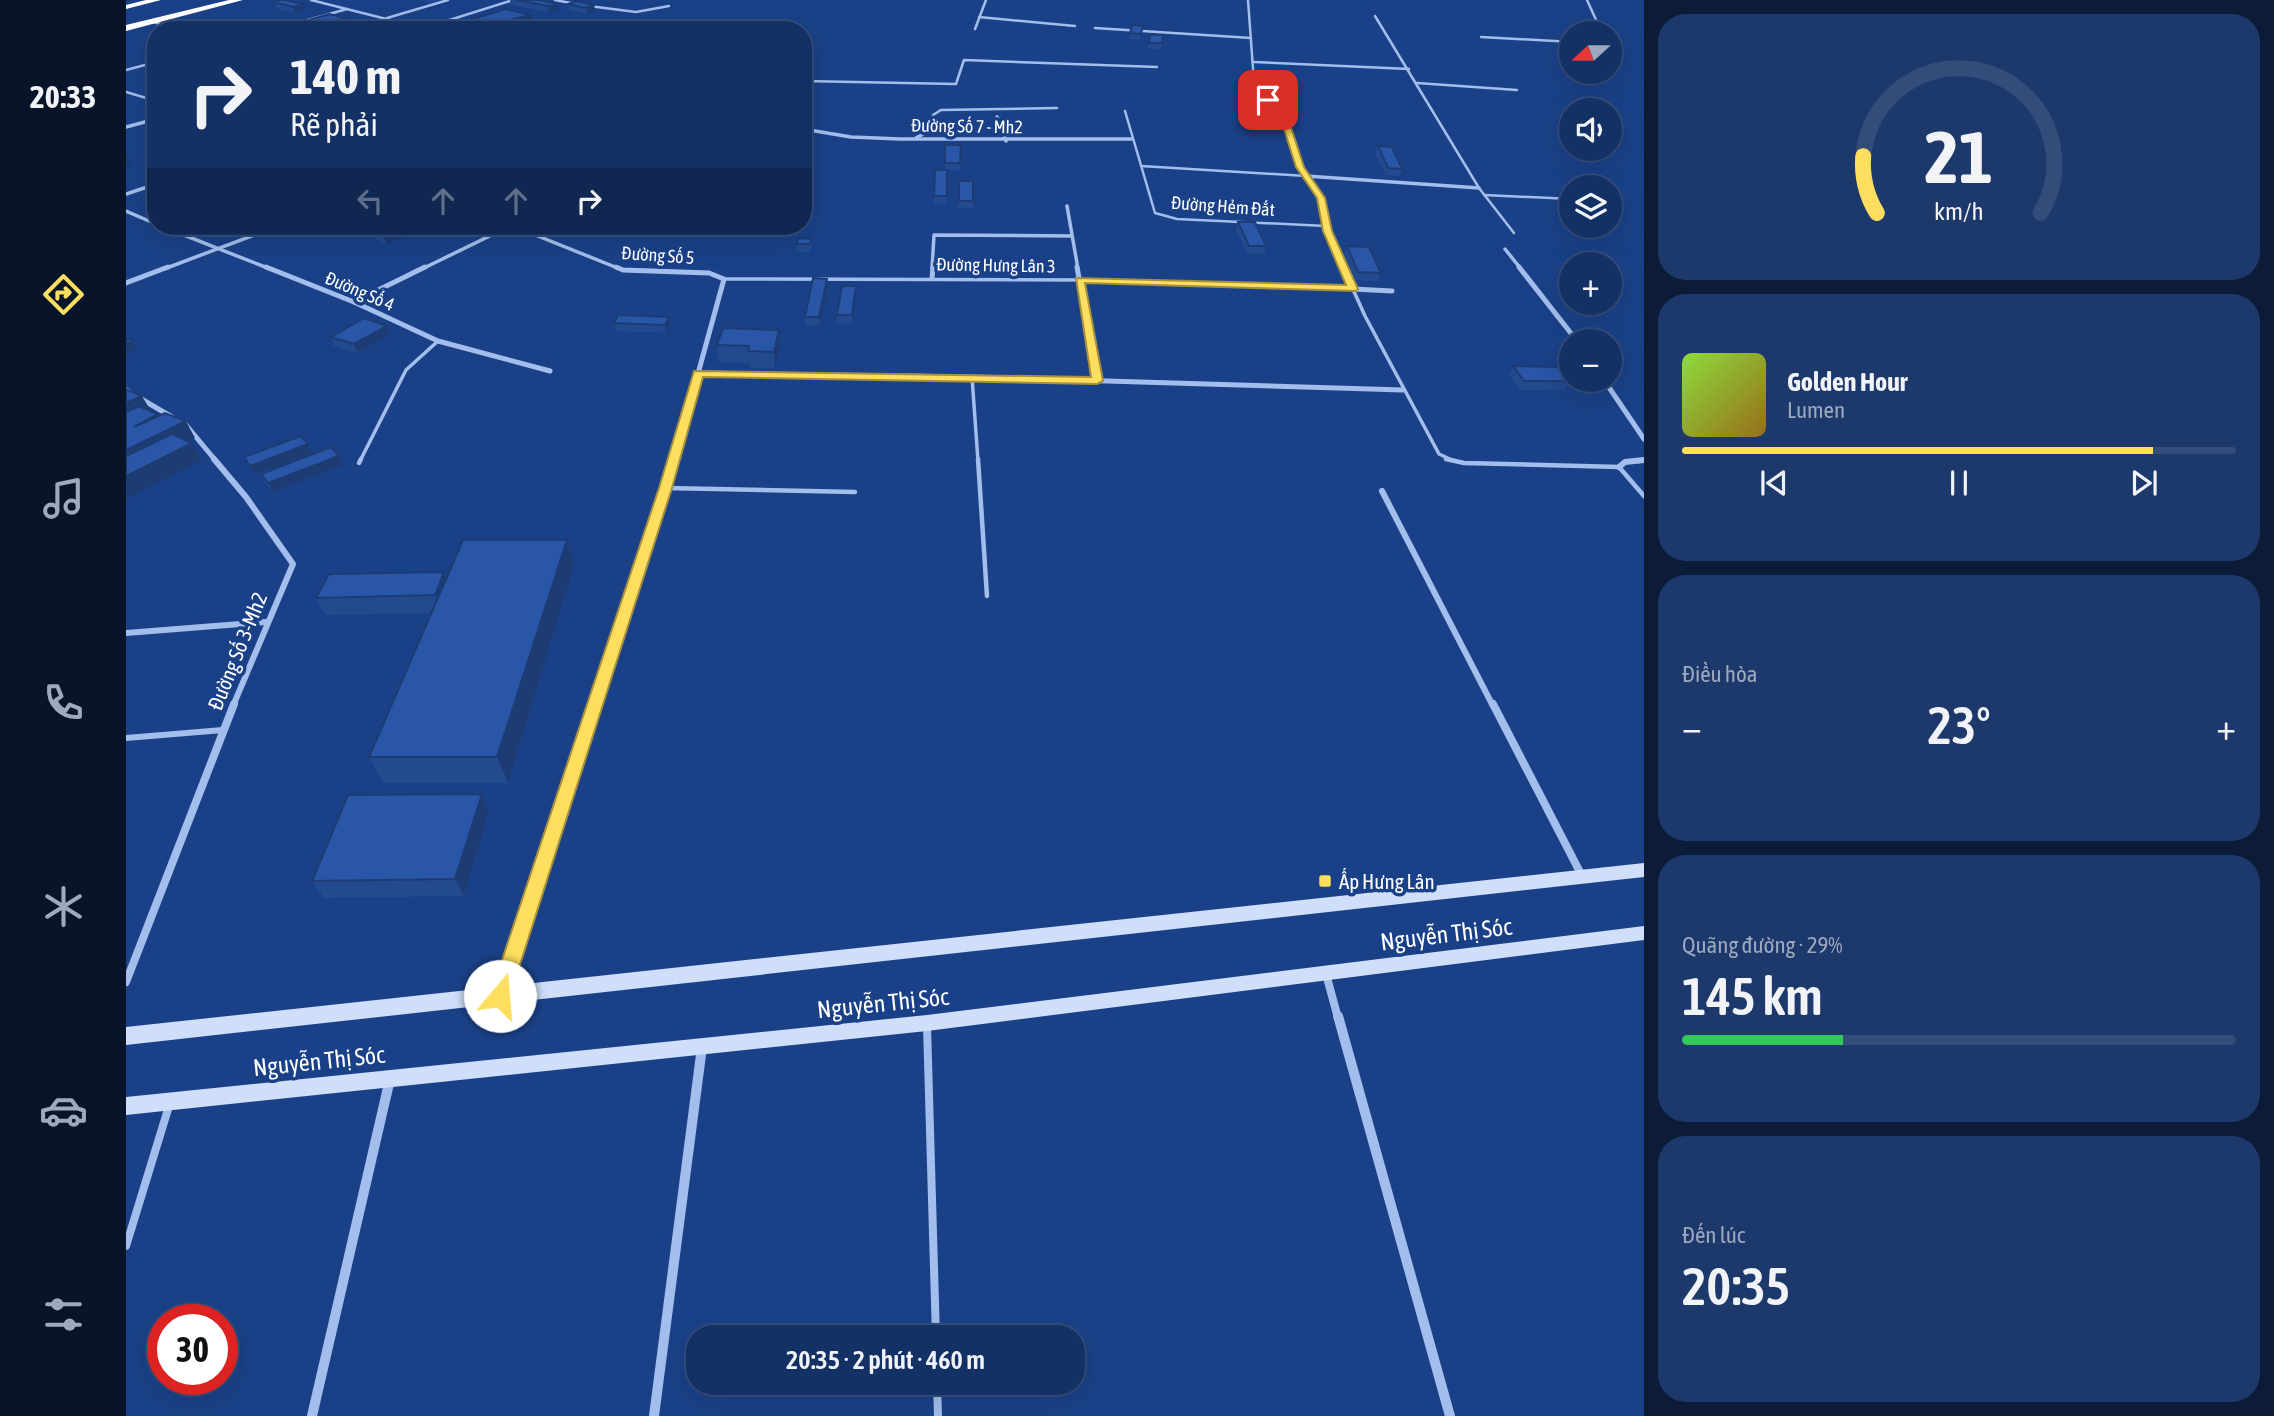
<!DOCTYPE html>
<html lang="vi">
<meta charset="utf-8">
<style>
:root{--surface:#143166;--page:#1d396c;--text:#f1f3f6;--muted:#9da9bf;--line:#334c7a;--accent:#fede5f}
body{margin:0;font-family:"Asap Condensed",sans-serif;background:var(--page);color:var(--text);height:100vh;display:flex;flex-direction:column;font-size:26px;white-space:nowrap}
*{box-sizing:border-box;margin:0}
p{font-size:23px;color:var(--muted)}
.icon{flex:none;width:38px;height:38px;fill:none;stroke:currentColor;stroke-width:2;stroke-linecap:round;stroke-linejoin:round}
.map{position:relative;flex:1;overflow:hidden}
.details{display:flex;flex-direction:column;gap:14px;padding:14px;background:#0b1b38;width:630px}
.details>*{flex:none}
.banner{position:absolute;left:21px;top:21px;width:665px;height:214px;border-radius:28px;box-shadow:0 7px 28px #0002,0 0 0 2px var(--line);background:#143166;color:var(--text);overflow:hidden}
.needle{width:46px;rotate:249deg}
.controls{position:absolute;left:1433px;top:21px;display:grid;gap:14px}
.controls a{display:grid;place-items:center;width:63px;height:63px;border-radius:50%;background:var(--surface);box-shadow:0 7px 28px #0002,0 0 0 2px var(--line);font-size:35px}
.speed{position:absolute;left:21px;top:1304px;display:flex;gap:14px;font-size:35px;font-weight:700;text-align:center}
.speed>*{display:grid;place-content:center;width:91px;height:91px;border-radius:50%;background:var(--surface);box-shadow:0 7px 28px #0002,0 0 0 2px var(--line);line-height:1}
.speed .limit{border:10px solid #d22;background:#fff;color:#111}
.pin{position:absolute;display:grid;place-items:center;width:60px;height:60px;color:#fff;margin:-30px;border-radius:14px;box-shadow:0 4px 10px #0006}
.me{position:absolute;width:77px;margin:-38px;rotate:18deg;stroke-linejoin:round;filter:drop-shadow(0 0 5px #0008)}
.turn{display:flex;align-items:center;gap:24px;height:147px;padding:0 28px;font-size:32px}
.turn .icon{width:91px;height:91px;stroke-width:2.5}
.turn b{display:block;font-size:49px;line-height:60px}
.lanes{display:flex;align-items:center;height:66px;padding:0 28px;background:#0003;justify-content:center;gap:35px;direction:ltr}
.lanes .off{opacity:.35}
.big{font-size:52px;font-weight:600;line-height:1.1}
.details .tile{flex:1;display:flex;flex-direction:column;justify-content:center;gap:10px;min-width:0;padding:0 24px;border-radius:28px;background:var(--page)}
.details .dial{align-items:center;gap:0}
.dial svg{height:182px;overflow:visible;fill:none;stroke:var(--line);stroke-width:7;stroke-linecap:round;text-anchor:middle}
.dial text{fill:var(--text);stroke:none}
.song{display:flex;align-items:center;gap:21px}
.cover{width:84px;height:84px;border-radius:10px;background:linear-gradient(135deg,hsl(90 70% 55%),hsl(40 70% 35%))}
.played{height:7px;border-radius:4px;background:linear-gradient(90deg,var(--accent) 85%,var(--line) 85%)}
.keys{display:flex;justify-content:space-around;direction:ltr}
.heat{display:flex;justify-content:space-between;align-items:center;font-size:38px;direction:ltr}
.charge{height:10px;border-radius:5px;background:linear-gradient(90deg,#34c759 29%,var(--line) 0)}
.trip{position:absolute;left:560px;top:1325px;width:399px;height:70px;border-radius:28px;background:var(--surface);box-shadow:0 7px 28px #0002,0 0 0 2px var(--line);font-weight:600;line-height:70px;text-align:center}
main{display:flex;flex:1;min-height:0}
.dock{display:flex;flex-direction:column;width:126px;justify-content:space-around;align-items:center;background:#081429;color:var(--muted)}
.dock .icon{width:49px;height:49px}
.dock .on{color:var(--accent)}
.dock b{font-size:32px;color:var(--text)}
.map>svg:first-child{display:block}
</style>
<main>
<nav class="dock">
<b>20:33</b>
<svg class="icon on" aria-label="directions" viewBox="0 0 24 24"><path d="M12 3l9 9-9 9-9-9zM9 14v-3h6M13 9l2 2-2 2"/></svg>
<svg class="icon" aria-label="music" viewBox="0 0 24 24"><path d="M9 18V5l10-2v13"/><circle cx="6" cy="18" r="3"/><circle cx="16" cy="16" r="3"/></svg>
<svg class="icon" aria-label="phone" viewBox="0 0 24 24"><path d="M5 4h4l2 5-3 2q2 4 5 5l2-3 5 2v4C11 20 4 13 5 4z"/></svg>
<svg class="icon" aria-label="climate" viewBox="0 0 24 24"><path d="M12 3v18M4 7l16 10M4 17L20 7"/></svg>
<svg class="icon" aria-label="car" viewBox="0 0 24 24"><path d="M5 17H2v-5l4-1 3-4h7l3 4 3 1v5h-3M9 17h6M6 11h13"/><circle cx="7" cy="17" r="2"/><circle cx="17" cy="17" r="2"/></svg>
<svg class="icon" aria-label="filters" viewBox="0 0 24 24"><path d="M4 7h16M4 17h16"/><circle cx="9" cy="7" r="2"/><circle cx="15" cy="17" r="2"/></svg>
</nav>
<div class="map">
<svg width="1518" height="1416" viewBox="0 0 1518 1416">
<rect width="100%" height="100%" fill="#1a4188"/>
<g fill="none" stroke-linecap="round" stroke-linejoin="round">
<g stroke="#a3beec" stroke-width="2.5">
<polyline points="429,0 450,4"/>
<polyline points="1122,0 1129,96 1154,106 1170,156 1195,198 1201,231 1218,269"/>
<polyline points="463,6 510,12 543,6"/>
<polyline points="1249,16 1353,188 1388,233"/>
<polyline points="261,18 322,0"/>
<polyline points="298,28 387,0"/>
<polyline points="969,28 1125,38"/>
<polyline points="677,81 830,84 838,60 1031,67"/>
<polyline points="999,111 1029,213 1051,219 1200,226"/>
<polyline points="1015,166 1180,176"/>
<polyline points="1358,195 1446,199"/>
</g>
<g stroke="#a3beec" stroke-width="3.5">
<polyline points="1217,267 1239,316 1313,454 1328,461"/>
<polyline points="598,279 954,280 1227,289"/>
<polyline points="846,377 852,461"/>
<polyline points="234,461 280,370 312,341"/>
</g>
<g stroke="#a3beec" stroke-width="4.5">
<polyline points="852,459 861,596"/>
<polyline points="1320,459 1338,463 1493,467 1518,496"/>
<polyline points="233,463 235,459"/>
<polyline points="540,488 729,492"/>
</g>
<polyline stroke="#a3beec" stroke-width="6" points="0,738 97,730"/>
<g stroke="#a3beec" stroke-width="8">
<polyline points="801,1026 810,1337"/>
<polyline points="0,1246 43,1106"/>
<polyline points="811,1382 812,1416"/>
</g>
<g stroke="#a3beec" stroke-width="2.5">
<polyline points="185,0 304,30"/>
<polyline points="1461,0 1476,33"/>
<polyline points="853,17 949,26"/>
<polyline points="27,22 58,30"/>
<polyline points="849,29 860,0"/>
<polyline points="146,30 221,9"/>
<polyline points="1355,37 1446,42"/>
<polyline points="1127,62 1283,69"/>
<polyline points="0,70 30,62"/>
<polyline points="1291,83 1391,90"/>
<polyline points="0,92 30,101"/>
<polyline points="807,119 807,115 815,110 931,108"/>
</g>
<g stroke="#a3beec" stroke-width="3.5">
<polyline points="871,117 880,141"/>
<polyline points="0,127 30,119"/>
<polyline points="677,129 725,137 774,139 1006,139"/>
<polyline points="790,138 806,129 807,117"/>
<polyline points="1180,176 1353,188"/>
<polyline points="0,194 30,184"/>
<polyline points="941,206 952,269"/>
<polyline points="0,211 30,224"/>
<polyline points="35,226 144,269"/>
<polyline points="387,226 494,269"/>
<polyline points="1379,249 1395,269"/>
<polyline points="38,269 152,226"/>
<polyline points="296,269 384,226"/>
<polyline points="806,269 808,235 946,236"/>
</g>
<g stroke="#a3beec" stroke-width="5">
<polyline points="140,267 228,302 312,341 424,371"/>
<polyline points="490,267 497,270 583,273 598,279 548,461"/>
<polyline points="951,267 971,381"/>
<polyline points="1393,267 1451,341"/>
<polyline points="806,278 807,267"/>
<polyline points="0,283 42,267"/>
<polyline points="1227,289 1266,291"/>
<polyline points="228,302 299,267"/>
<polyline points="572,373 846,377 1277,390"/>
<polyline points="1478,380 1518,439"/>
<polyline points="0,390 46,417"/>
<polyline points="60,425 90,461"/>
<polyline points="1511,461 1518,460"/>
</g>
<g stroke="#a3beec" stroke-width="6">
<polyline points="88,459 120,497 167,564 107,706"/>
<polyline points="1493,467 1499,462 1518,460"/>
<polyline points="1256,491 1367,706"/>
<polyline points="0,633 140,622"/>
<polyline points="469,706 548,459"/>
</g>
<g stroke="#a3beec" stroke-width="8">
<polyline points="1367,704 1456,876"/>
<polyline points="1200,974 1212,1018"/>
<polyline points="0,982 108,704"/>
<polyline points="375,992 469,704"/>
</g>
<g stroke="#a3beec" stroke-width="10">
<polyline points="1212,1016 1324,1416"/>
<polyline points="186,1416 264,1079"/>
<polyline points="528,1416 576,1047"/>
</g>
<g fill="#cfdef9" fill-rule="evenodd">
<polygon points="1518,863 1518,877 0,1045 0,1027"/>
<polygon points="1518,926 1518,940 801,1031 0,1115 0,1097 801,1015"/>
</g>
<g fill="#fff" fill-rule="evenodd">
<polygon points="20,0 35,0 0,9 0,5"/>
<polygon points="103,0 117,0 0,31 0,25"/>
</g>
</g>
<g fill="#234a8f">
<polygon points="293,0 313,0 313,1 306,3"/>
<polygon points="384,0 413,0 432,9 423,12 385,5"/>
<polygon points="148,2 178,10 169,13 150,8"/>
<polygon points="442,4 468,5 469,11 461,14 443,10"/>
<polygon points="405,15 408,26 394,30 346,30 343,20"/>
<polygon points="186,19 221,24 205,29 188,25"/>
<polygon points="1017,26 1014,40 1003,39 1004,33"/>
<polygon points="1024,35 1037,35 1035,50 1022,49"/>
<polygon points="819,145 835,145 834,171 821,170 821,204 808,203 809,170 819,170"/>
<polygon points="1252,146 1276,169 1274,176 1260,175 1249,153"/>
<polygon points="833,181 847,201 847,209 832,208"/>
<polygon points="1112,222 1140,246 1138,254 1121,253 1110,229"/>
<polygon points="249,232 282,235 260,244 251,240"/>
<polygon points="685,239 686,246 684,252 671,252 671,244"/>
<polygon points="1221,246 1255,273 1252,281 1230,280 1218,254"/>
<polygon points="701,279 702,287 694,325 679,325 679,317"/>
<polygon points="730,286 730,294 726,324 711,323 711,315"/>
<polygon points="543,317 544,325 540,333 490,331 488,323"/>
<polygon points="653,330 654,346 649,368 624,368 623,363 593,362 591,345"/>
<polygon points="264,334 231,353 208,346 205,337"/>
<polygon points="1387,366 1444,381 1439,390 1394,390 1383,375"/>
<polygon points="217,465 147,492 139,483 135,474"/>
<polygon points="441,540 448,566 382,783 257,783 243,757 305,613 199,615 190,598 318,572 321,577"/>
<polygon points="356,794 363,811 338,896 198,898 186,881"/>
</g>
<g fill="#1d3c74">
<polygon points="176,4 178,10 169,13 167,7"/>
<polygon points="431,4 432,9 423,12 422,6"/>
<polygon points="468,5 469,11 461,14 460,8"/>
<polygon points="405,15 408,26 394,30 362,30 361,25"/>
<polygon points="219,18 221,24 205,29 203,23"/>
<polygon points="259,22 261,28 255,30 235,29"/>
<polygon points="2,156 5,164 0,165 0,157"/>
<polygon points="280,227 282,235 260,244 258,236"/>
<polygon points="701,279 702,287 694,325 693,317"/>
<polygon points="730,286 730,294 726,324 726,315"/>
<polygon points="543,317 544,325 540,333 539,325"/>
<polygon points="261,326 264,334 231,353 228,344"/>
<polygon points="653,330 654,346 649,368 648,352"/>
<polygon points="7,341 11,350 0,354 0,344"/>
<polygon points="16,396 26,413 0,425 0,403"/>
<polygon points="32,414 41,430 60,421 69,438 0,472 0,450 8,427"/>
<polygon points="66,443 76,460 0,499 0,476"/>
<polygon points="182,444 186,453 129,474 124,466"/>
<polygon points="213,456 217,465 147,492 142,483"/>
<polygon points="441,540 448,566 382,783 371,757"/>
<polygon points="318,572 325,590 316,613 309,595"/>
<polygon points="356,794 363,811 338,896 329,879"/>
</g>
<g fill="#2956a6" stroke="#1d3c74" stroke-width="2">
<polygon points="156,0 159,0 176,4 167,7 148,2"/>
<polygon points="390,0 413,0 431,4 422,6"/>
<polygon points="450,1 468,5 460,8 442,4"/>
<polygon points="380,9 405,15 361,25 343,20"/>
<polygon points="203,14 219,18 203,23 186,19"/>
<polygon points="251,20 259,22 235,29 227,27"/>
<polygon points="1006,25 1017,26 1015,34 1004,33"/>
<polygon points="1024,35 1037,35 1036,43 1023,43"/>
<polygon points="819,145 835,145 834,163 819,163"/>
<polygon points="1252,146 1266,147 1276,169 1262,168"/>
<polygon points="809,170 821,170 821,196 808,196"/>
<rect x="833" y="181" width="14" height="20"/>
<polygon points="1112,222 1129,222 1140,246 1123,246"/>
<polygon points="264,226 280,227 258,236 249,232"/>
<polygon points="672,238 685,239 684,244 671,244"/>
<polygon points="1221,246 1243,247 1255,273 1232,272"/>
<polygon points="687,278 701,279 693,317 679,317"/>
<polygon points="716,286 730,286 726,315 711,315"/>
<polygon points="492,315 543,317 539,325 488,323"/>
<polygon points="238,318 261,326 228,344 205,337"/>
<polygon points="597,328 653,330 648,352 622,351 623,346 591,345"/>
<polygon points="0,338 7,341 0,344"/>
<polygon points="1387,366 1432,367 1444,381 1398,381"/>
<polygon points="0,389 16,396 0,403"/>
<polygon points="13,406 32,414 8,427 39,413 60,421 0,450 0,412"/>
<polygon points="46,434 66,443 0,476 0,456"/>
<polygon points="175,436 182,444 124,466 118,457"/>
<polygon points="205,447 213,456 142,483 135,474"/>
<polygon points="337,540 441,540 371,757 243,757"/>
<polygon points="318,572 309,595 190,598 203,574"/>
<polygon points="356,794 329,879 186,881 222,795"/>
</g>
<polygon fill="#fede5f" stroke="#a5903e" stroke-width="2" points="1142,98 1158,106 1178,167 1199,198 1206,231 1232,289 1230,291 959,283 977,381 971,384 577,377 546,488 384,996 381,1002 374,1005 367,1002 364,996 533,488 568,371 965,377 950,278 1220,285 1197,231 1191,198 1170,167 1151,107 1139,102"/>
<rect fill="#fede5f" stroke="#1a4188" stroke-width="2.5" x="1192" y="874" width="14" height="14" rx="3.5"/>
<g text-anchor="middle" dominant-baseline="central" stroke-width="7" stroke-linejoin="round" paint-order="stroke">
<g font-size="18" fill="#fff" stroke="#1a4188">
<text transform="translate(841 126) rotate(1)">Đường Số 7 - Mh2</text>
<text transform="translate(1097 206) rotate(4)">Đường Hẻm Đắt</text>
<text transform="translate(532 255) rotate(4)">Đường Số 5</text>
<text transform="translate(870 265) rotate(1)">Đường Hưng Lân 3</text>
<text transform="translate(234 291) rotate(23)">Đường Số 4</text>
</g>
<g font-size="21" fill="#fff" stroke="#1a4188">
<text transform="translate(111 651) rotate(-68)">Đường Số 3-Mh2</text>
</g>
<g font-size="21" fill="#fff" stroke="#1a4188" text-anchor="start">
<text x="1213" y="881">Ấp Hưng Lân</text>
</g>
<g font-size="24" fill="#fff" stroke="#1a4188">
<text transform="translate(1320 934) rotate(-7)">Nguyễn Thị Sóc</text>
<text transform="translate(757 1003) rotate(-6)">Nguyễn Thị Sóc</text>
<text transform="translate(193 1061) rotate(-6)">Nguyễn Thị Sóc</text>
</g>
</g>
</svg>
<div class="controls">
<a><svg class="needle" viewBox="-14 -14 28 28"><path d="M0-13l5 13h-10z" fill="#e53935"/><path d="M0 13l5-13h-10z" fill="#9da9bf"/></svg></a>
<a><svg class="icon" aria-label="sound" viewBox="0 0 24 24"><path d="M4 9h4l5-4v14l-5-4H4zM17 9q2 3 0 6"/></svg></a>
<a><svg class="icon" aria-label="layers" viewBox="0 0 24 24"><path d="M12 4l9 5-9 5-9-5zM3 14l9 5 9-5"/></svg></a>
<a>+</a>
<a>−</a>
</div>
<div class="speed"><div class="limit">30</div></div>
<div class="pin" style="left:1142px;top:100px;background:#d93025"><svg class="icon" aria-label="arrive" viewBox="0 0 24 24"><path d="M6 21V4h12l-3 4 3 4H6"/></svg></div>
<svg class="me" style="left:374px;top:996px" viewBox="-20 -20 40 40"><circle r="19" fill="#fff"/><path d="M0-13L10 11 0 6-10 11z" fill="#fede5f"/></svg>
<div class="trip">20:35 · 2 phút · 460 m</div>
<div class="banner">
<div class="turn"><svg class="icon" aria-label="right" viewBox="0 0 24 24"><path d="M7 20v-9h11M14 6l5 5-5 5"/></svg><div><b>140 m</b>Rẽ phải</div></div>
<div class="lanes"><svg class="icon off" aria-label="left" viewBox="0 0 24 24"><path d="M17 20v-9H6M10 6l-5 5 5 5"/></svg><svg class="icon off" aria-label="ahead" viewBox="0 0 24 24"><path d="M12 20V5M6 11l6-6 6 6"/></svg><svg class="icon off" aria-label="ahead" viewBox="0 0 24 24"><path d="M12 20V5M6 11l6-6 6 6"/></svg><svg class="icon" aria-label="right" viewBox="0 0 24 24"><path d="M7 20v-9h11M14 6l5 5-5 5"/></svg></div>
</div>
</div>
<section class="details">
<div class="tile dial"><svg viewBox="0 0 100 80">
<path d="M14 69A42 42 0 1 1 86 69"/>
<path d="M14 69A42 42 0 0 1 8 44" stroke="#fede5f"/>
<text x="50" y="56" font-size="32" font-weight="700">21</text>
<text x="50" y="72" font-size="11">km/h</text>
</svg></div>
<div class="tile">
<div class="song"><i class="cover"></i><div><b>Golden Hour</b><p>Lumen</p></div></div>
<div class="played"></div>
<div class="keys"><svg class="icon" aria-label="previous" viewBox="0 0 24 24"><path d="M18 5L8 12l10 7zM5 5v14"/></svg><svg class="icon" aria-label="pause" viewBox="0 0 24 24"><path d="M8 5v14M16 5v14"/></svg><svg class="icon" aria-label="next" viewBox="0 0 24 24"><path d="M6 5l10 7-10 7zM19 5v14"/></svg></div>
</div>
<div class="tile"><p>Điều hòa</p>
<div class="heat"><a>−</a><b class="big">23°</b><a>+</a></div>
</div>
<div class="tile"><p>Quãng đường · 29%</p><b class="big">145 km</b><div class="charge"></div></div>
<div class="tile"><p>Đến lúc</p><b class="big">20:35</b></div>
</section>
</main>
